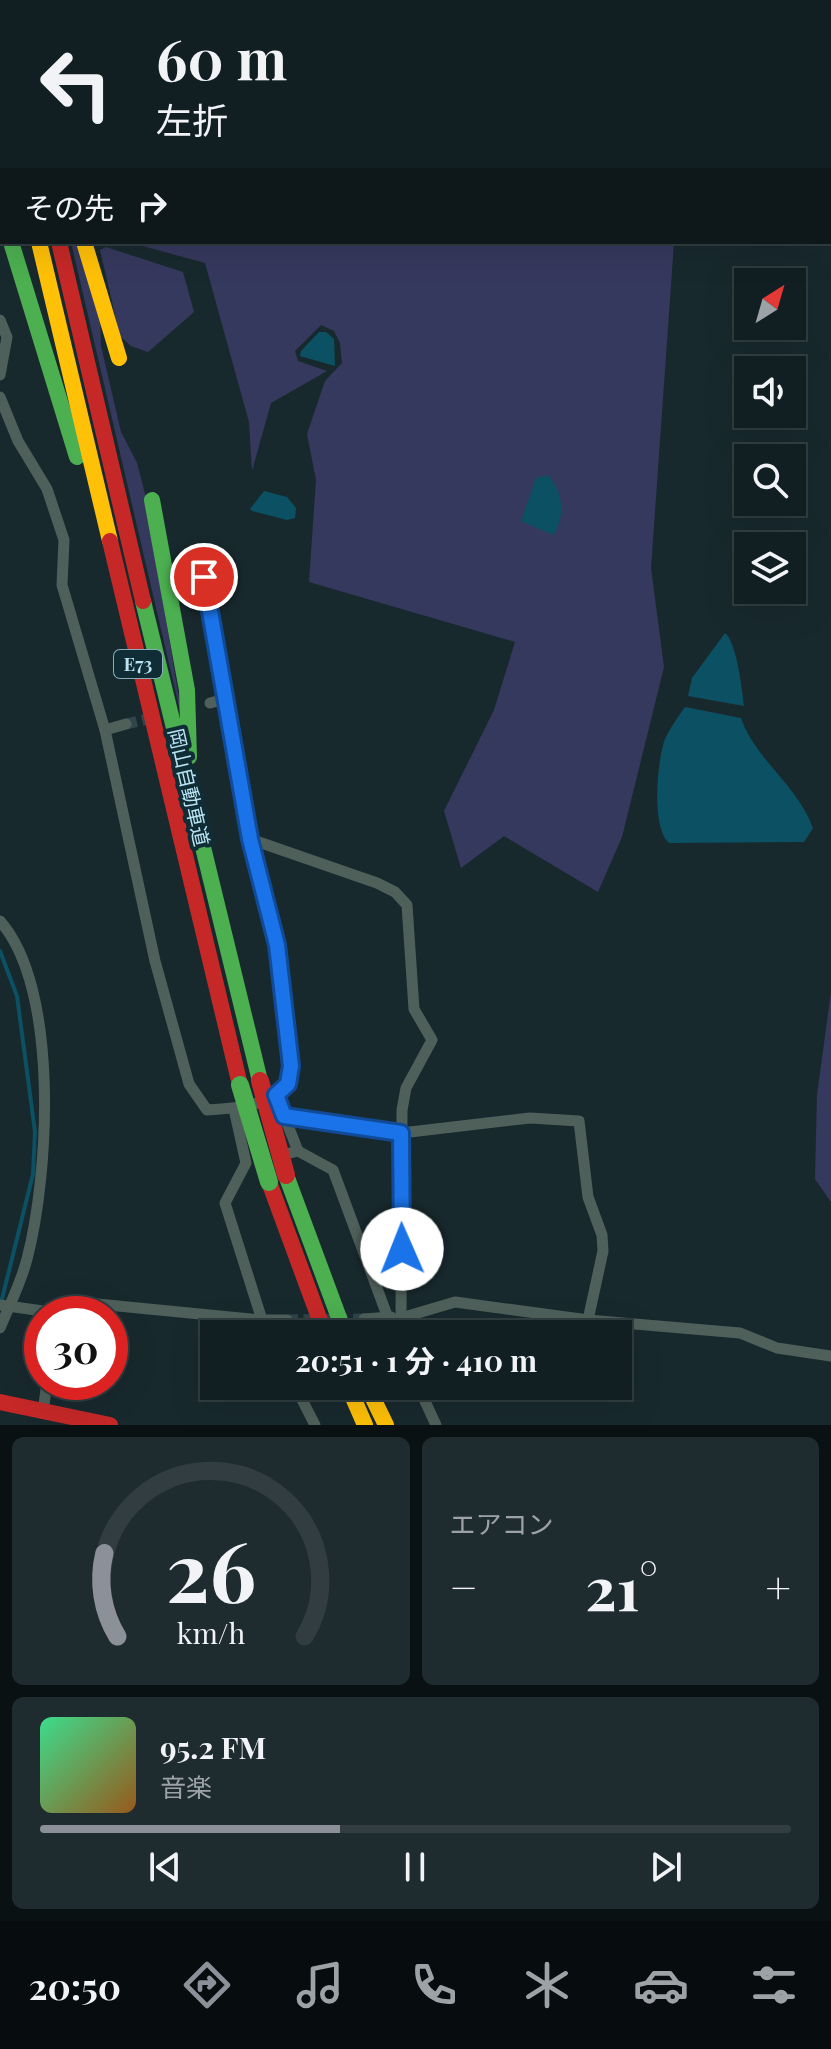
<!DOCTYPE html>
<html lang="ja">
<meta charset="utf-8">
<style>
:root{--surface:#121f22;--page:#1f2c2f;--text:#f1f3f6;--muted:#9ca2a5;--line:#313d40;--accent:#8c9099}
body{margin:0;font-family:"Playfair Display","Noto Sans JP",serif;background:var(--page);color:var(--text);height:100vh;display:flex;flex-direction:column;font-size:30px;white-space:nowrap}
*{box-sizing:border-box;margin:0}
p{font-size:26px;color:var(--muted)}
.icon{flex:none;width:44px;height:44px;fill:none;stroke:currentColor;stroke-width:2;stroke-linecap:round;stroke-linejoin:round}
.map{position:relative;height:1425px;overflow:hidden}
.panel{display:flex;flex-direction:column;gap:12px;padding:12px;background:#0a1113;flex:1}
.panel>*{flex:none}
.guide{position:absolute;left:0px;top:0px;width:832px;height:244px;box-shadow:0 8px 32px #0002,0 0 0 2px var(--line);background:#121f22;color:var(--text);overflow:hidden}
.needle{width:52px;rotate:37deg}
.tools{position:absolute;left:734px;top:268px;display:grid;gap:16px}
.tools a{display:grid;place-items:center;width:72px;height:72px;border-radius:0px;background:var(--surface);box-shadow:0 8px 32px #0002,0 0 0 2px var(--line);font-size:40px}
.speed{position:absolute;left:24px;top:1296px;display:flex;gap:16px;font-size:40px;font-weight:700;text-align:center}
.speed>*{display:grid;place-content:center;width:104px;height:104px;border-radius:50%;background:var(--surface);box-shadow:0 8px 32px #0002,0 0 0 2px var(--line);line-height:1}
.speed .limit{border:12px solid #d22;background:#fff;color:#111}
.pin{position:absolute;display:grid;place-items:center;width:68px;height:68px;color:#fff;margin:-34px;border:4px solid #fff;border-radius:50%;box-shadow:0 2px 8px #0007}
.me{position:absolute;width:88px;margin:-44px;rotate:359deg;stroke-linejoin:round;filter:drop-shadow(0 0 6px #0008)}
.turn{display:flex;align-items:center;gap:28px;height:168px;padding:0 24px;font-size:36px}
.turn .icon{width:104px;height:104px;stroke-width:2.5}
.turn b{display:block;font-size:56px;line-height:68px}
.then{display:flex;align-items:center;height:76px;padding:0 24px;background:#0003;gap:16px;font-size:30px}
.big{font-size:60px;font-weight:700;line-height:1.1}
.panel .card{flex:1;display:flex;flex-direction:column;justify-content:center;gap:12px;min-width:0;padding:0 28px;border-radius:12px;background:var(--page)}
.panel .dial{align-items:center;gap:0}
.dial svg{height:208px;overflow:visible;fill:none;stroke:var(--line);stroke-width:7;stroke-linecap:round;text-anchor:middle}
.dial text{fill:var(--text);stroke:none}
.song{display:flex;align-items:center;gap:24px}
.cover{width:96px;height:96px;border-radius:12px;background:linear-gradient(135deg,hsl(150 70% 55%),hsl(30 70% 35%))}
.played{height:8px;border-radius:4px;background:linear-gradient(90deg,var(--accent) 40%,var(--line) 40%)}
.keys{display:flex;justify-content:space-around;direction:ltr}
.heat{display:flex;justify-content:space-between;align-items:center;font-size:44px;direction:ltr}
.panel .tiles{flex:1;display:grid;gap:12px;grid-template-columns:1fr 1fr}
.card:last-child{grid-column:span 2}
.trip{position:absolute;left:200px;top:1320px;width:432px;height:80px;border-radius:0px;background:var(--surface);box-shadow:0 8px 32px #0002,0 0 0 2px var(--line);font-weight:700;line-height:80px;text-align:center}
.tabs{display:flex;height:128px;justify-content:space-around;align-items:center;background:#070c0e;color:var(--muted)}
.tabs .icon{width:56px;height:56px}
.tabs .on{color:var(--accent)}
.tabs b{font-size:36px;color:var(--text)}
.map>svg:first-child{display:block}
</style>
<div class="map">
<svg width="831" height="1425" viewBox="0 0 831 1425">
<rect width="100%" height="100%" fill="#18292e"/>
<g fill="#36395e">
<polygon points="29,0 831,0 831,219 830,2"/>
<polygon points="71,242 81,242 100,316 101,346 121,432 137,463 145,494 184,728"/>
<polygon points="128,242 674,242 651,568 664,667 622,837 598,892 504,836 461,868 444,811 494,710 515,642 309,582 316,480 307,434 325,381 342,363 340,343 334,331 321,325 295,351 298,361 327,371 271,403 252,471 249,422 205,263"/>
<polygon points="106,247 183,272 194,312 148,352 131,346 120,336 100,250"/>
<polygon points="831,992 831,1202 815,1179 817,1095"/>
</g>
<g fill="#0b5063">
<polygon points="319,332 326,332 334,339 335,366 300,356 301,351"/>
<path d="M548 475C563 491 566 517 553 535L521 521 536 478Z"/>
<polygon points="264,491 287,497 296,508 295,518 287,520 252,511 250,509"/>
<path d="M725 633C737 643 742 689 744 706L688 696 692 678Z"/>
<path d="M685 707 741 718C755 759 798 786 813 828L804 842 669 843C651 828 657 760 665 739 670 728 678 717 685 707Z"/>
</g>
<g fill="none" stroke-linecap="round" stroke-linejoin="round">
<polyline stroke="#0b5063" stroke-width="4" points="0,951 17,996 35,1132 33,1174 1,1303"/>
<g stroke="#30454c" stroke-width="11" stroke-dasharray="11 5.5" stroke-linecap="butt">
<polyline points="126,724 157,717"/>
<polyline points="287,1320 364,1319"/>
</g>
<g stroke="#4f605a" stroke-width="11">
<polyline points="0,320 7,337 0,375"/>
<path d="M0 397 18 441 47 489 64 540 62 585 105 730 155 961 189 1084 207 1110C230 1109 273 1106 287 1085 290 1080 290 1072 291 1066L277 945 250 839 204 577"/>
<polyline points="210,703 225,699"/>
<polyline points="105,730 126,724"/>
<polyline points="250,839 377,883 395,892 407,905 414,1009 432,1040 406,1088 402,1110 401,1318 455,1302 588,1320 740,1333 777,1348 831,1356"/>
<path d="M0 921C60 989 49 1175 27 1259 21 1283 9 1306 0 1328"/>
<polyline points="276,1095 298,1151"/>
<polyline points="284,1116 393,1134 530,1118 579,1121 588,1197 602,1235 603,1251 588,1320"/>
<polyline points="278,1156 298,1151 333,1170 394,1334"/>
<polyline points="0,1305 57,1313"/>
<polyline points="57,1314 66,1304 77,1302 262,1320 225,1203 246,1163 234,1109"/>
<polyline points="364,1319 391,1317"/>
<polyline points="269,1334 262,1320 287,1320"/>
<polyline points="295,1386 315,1425"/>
<polyline points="418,1386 436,1425"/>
<polyline points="43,1412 47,1382"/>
</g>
<g stroke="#4caf50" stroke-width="16">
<polyline points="0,208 2,214"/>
<polyline points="11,242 77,457"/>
<polyline points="152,500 187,690 189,757"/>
<polyline points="143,601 260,1081"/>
<polyline points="286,1175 345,1334"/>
</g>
<g stroke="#ffc107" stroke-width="16">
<polyline points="11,0 12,2"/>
<polyline points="0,75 2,83"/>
<polyline points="39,242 110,541"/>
<polyline points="84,242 119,358"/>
<polyline points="348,1386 365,1425"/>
<polyline points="367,1386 386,1425"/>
</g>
<g stroke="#c62828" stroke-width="16">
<polyline points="59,242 143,601"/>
<polyline points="110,541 240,1085"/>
<polyline points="269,1182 325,1334"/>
<polyline points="0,1402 110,1425"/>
</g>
<polyline stroke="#4caf50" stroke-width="18" points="240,1085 269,1182"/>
<polyline stroke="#c62828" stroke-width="18" points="260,1081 286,1175"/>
</g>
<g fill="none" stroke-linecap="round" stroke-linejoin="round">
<defs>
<polyline id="route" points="204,577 250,839 277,945 291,1066 288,1084 276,1095 284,1116 401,1133 402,1249"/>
</defs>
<use href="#route" stroke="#114b97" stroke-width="20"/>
<use href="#route" stroke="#1a73e8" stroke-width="14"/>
</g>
<g text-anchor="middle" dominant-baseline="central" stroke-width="8" stroke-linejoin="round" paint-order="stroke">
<rect fill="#102d36" stroke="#88adba" stroke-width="2" x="114" y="650" width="48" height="28" rx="6"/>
<g font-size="18" font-weight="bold" fill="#bbe4f3">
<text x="138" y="664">E73</text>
</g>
<g font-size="20" fill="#bbe4f3" stroke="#102d36">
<text transform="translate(190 787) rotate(77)">岡山自動車道</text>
</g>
</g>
</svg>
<div class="tools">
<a><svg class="needle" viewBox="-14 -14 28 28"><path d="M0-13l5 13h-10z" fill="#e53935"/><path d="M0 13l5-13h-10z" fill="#9ca2a5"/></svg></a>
<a><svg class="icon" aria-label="sound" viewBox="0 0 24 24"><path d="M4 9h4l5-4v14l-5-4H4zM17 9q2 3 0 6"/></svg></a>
<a><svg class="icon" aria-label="search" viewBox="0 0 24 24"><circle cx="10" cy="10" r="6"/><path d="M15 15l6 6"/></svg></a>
<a><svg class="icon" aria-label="layers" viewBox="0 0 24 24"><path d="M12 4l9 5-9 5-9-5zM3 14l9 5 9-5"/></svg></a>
</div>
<div class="speed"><div class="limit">30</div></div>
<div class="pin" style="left:204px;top:577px;background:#d93025"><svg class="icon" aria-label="arrive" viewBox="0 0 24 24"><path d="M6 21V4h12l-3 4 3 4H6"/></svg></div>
<svg class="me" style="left:402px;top:1249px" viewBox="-20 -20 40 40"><circle r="19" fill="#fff"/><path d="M0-13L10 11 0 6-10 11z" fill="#1a73e8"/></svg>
<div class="trip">20:51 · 1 分 · 410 m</div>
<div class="guide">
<div class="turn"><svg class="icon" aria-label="left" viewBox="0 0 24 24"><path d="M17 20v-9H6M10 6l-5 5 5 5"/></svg><div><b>60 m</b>左折</div></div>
<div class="then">その先<svg class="icon" aria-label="right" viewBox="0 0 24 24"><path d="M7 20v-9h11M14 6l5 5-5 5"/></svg></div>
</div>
</div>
<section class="panel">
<div class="tiles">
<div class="card dial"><svg viewBox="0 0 100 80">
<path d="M14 69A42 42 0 1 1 86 69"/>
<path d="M14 69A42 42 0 0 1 9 37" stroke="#8c9099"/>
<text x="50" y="56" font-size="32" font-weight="700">26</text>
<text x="50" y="72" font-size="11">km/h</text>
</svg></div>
<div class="card"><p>エアコン</p>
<div class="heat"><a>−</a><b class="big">21°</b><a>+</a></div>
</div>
<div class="card">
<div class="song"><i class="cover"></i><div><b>95.2 FM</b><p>音楽</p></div></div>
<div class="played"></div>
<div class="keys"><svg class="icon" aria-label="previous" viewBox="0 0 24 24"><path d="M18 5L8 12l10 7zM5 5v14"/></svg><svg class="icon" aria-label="pause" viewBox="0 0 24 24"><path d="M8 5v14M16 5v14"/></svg><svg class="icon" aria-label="next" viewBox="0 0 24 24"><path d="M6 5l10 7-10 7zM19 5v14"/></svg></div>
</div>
</div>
</section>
<nav class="tabs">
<b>20:50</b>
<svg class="icon on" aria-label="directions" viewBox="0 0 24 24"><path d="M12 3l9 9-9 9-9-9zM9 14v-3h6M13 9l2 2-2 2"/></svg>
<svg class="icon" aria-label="music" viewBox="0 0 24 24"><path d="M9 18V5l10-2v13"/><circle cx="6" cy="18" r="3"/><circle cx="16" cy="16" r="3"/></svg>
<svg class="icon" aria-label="phone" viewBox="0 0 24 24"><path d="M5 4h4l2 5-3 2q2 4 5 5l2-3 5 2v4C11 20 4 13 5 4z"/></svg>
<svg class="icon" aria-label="climate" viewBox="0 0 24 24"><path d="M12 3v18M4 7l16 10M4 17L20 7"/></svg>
<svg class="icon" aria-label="car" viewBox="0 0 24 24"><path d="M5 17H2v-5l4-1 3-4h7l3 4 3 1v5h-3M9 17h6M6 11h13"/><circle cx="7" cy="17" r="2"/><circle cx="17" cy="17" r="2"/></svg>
<svg class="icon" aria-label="filters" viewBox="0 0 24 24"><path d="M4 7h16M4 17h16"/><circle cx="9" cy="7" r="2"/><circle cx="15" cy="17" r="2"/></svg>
</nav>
